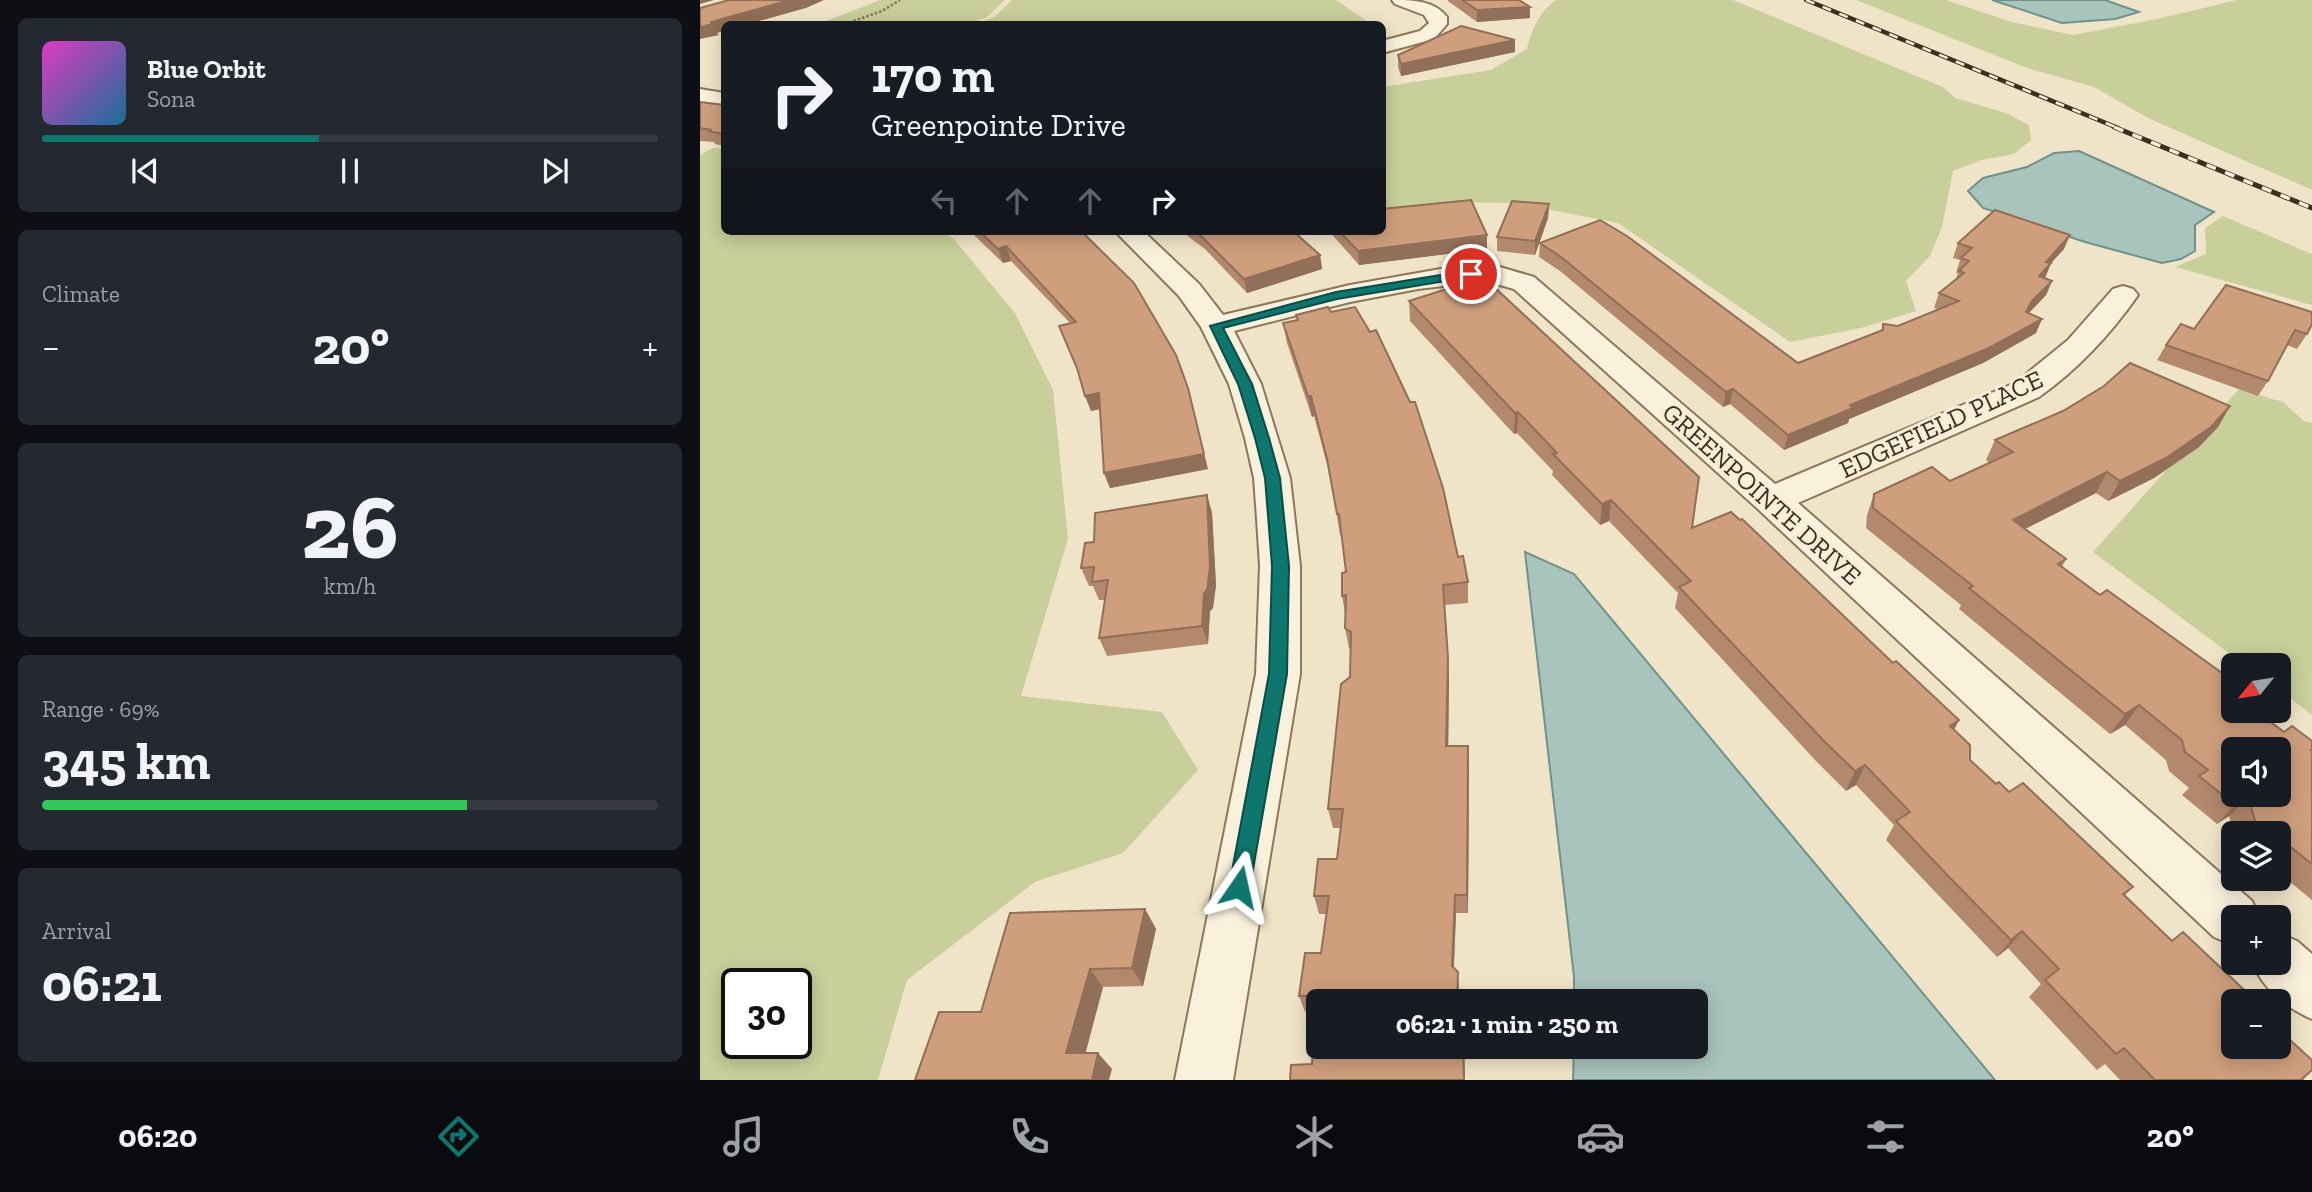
<!DOCTYPE html>
<meta charset="utf-8">
<style>
:root{--surface:#171b24;--page:#242831;--text:#f1f3f6;--muted:#9ea1a6;--line:#363941;--accent:#0f766e}
body{margin:0;font-family:"Zilla Slab",serif;background:var(--page);color:var(--text);height:100vh;display:flex;flex-direction:column;font-size:26px;white-space:nowrap}
*{box-sizing:border-box;margin:0}
p{font-size:23px;color:var(--muted)}
.icon{flex:none;width:38px;height:38px;fill:none;stroke:currentColor;stroke-width:2;stroke-linecap:round;stroke-linejoin:round}
.map{position:relative;flex:1;overflow:hidden}
.side{display:flex;flex-direction:column;gap:18px;padding:18px;background:#0d0f14;width:700px}
.side>*{flex:none}
.top-card{position:absolute;left:21px;top:21px;width:665px;height:214px;border-radius:10px;box-shadow:0 4px 18px #0003;background:#171b24;color:var(--text);overflow:hidden}
.needle{width:46px;rotate:240deg}
.tools{position:absolute;left:1521px;top:653px;display:grid;gap:14px}
.tools a{display:grid;place-items:center;width:70px;height:70px;border-radius:10px;background:var(--surface);box-shadow:0 4px 18px #0003;font-size:35px}
.speed{position:absolute;left:21px;top:968px;display:flex;gap:14px;font-size:35px;font-weight:700;text-align:center}
.speed>*{display:grid;place-content:center;width:91px;height:91px;border-radius:50%;background:var(--surface);box-shadow:0 4px 18px #0003;line-height:1}
.speed .limit{border:4px solid #111;border-radius:10px;background:#fff;color:#111}
.pin{position:absolute;display:grid;place-items:center;width:60px;height:60px;color:#fff;margin:-30px;border:4px solid #fff;border-radius:50%;box-shadow:0 2px 7px #0007}
.me{position:absolute;width:77px;margin:-38px;rotate:11deg;stroke-linejoin:round;filter:drop-shadow(0 0 5px #0008)}
.turn{display:flex;align-items:center;gap:24px;height:147px;padding:0 35px;font-size:32px}
.turn .icon{width:91px;height:91px;stroke-width:2.5}
.turn b{display:block;font-size:49px;line-height:60px}
.lanes{display:flex;align-items:center;height:66px;padding:0 35px;background:#0003;justify-content:center;gap:35px;direction:ltr}
.lanes .off{opacity:.35}
.big{font-size:52px;font-weight:800;line-height:1.1}
.side .widget{flex:1;display:flex;flex-direction:column;justify-content:center;gap:10px;min-width:0;padding:0 24px;border-radius:10px;background:var(--page)}
.side .dial{align-items:center;gap:0}
.dial b{font-size:91px;line-height:1}
.song{display:flex;align-items:center;gap:21px}
.cover{width:84px;height:84px;border-radius:10px;background:linear-gradient(135deg,hsl(310 70% 55%),hsl(200 70% 35%))}
.played{height:7px;border-radius:4px;background:linear-gradient(90deg,var(--accent) 45%,var(--line) 45%)}
.keys{display:flex;justify-content:space-around;direction:ltr}
.heat{display:flex;justify-content:space-between;align-items:center;font-size:38px;direction:ltr}
.charge{height:10px;border-radius:5px;background:linear-gradient(90deg,#34c759 69%,var(--line) 0)}
.trip{position:absolute;left:606px;top:989px;width:402px;height:70px;border-radius:10px;background:var(--surface);box-shadow:0 4px 18px #0003;font-weight:800;line-height:70px;text-align:center}
.tab-bar{display:flex;height:112px;justify-content:space-around;align-items:center;background:#090b0e;color:var(--muted)}
.tab-bar .icon{width:49px;height:49px}
.tab-bar .selected{color:var(--accent)}
.tab-bar b{font-size:32px;color:var(--text)}
main{display:flex;flex:1;min-height:0}
.map>svg:first-child{display:block}
</style>
<main>
<section class="side">
<div class="widget">
<div class="song"><i class="cover"></i><div><b>Blue Orbit</b><p>Sona</p></div></div>
<div class="played"></div>
<div class="keys"><svg class="icon" aria-label="previous" viewBox="0 0 24 24"><path d="M18 5L8 12l10 7zM5 5v14"/></svg><svg class="icon" aria-label="pause" viewBox="0 0 24 24"><path d="M8 5v14M16 5v14"/></svg><svg class="icon" aria-label="next" viewBox="0 0 24 24"><path d="M6 5l10 7-10 7zM19 5v14"/></svg></div>
</div>
<div class="widget"><p>Climate</p>
<div class="heat"><a>−</a><b class="big">20°</b><a>+</a></div>
</div>
<div class="widget dial"><b>26</b><p>km/h</p></div>
<div class="widget"><p>Range · 69%</p><b class="big">345 km</b><div class="charge"></div></div>
<div class="widget"><p>Arrival</p><b class="big">06:21</b></div>
</section>
<div class="map">
<svg width="1612" height="1080" viewBox="0 0 1612 1080">
<rect width="100%" height="100%" fill="#f0e4c8"/>
<g fill="#c9cf9b" fill-rule="evenodd">
<polygon points="180,0 305,0 287,17 268,24 119,24"/>
<polygon points="312,0 636,0 671,24 276,24 294,17"/>
<path d="M857 0H1033L1243 87 1255 98 1306 113 1329 125 1331 140 1314 154 1281 160 1253 171 1242 227 1230 256 1206 281 1216 311 1161 328 1090 342 918 223 815 203 754 202 683 212 682 87 791 70 827 49C831 31 840 9 857 0Z"/>
<polygon points="1156,0 1246,0 1312,22 1373,35 1457,19 1537,0 1612,0 1612,190 1450,119 1394,87 1327,68"/>
<path d="M13 148 24 149V231H239L253 238 315 313 353 390 368 539 321 696 462 712 498 770 423 853 335 882 207 980 178 1080H0V155ZM37 984H96V1043H37Z"/>
<polygon points="1523,216 1612,254 1612,305 1475,267 1506,254 1505,228"/>
<polygon points="1539,389 1583,402 1604,421 1612,423 1612,715 1579,690 1578,665 1545,665 1393,552"/>
</g>
<g fill="#a9c4bc" stroke="#6f938a" stroke-width="2">
<polygon points="1292,0 1405,0 1439,12 1415,19 1362,23"/>
<polygon points="1379,151 1514,212 1495,225 1495,251 1481,259 1462,263 1385,242 1283,208 1268,191 1283,178 1327,167 1354,153"/>
<polygon points="825,552 874,574 1295,1080 873,1080 874,1047 996,1046 996,1001 874,1001 874,977"/>
</g>
<g fill="none" stroke-linecap="round" stroke-linejoin="round">
<defs>
<g id="minor">
<path d="M692 0C712 0 734 0 747 17V24L734 39 682 53V41L720 31 729 23 724 15 695 4Z"/>
<polygon points="0,89 24,93 24,105 0,103"/>
<path d="M415 231H443L499 284 523 315 650 285 752 267 786 263 834 277 1075 484 1315 383 1368 340 1413 289 1423 286 1433 289 1438 295C1410 335 1378 369 1339 397L1098 503 1552 901 1559 917H1533V945L1514 937 1058 509 814 289 786 281 718 289 650 302 534 331 561 384 590 478 600 566V674L533 1080H475L556 674 560 566 557 519 554 478 545 438 529 384 501 327 479 296Z"/>
<path d="M1578 933 1597 941 1612 954V1019C1586 1008 1563 989 1552 962H1578Z"/>
</g>
</defs>
<use href="#minor" stroke="#8d765c" stroke-width="4"/>
<polyline stroke="#8d765c" stroke-width="2.5" stroke-dasharray="2.5 2" stroke-linecap="butt" points="145,24 182,11 200,0"/>
<use href="#minor" fill="#faf1dc" fill-rule="evenodd"/>
<defs>
<polyline id="rail-far1" points="1106,0 1418,128"/>
<polyline id="rail" points="1414,127 1612,208"/>
</defs>
<use href="#rail-far1" stroke="#3d2e20" stroke-width="4.5"/>
<use href="#rail" stroke="#3d2e20" stroke-width="5"/>
<use href="#rail-far1" stroke="#f7eed8" stroke-width="2.5" stroke-dasharray="9" stroke-linecap="butt"/>
<use href="#rail" stroke="#f7eed8" stroke-width="3.5" stroke-dasharray="10" stroke-linecap="butt"/>
</g>
<g fill="#b2896c">
<polygon points="748,0 819,0 830,18 777,22 748,1"/>
<polygon points="815,52 701,76 698,67 698,55"/>
<polygon points="0,102 24,105 24,146 15,144 14,142 0,141"/>
<polygon points="849,204 848,218 835,255 797,251 797,237"/>
<polygon points="273,231 381,231 508,469 410,488 404,473 400,409 391,411 380,377 359,326 370,323 311,261 303,263 274,235"/>
<polygon points="481,231 593,231 620,255 622,269 547,293 505,249"/>
<polygon points="629,231 682,231 787,235 787,249 659,265"/>
<polygon points="840,243 1098,363 1181,331 1183,324 1198,326 1238,309 1234,308 1239,293 1256,279 1258,273 1256,273 1260,260 1253,258 1258,243 1364,249 1351,263 1345,278 1352,281 1346,295 1329,313 1336,333 1283,363 1149,419 1148,423 1084,450 1030,404 1023,407 860,271 839,257"/>
<polygon points="1526,285 1607,334 1597,349 1587,345 1568,381 1558,396 1457,360 1466,345 1494,329"/>
<polygon points="709,301 992,528 1193,663 1259,720 1254,730 1270,760 1296,784 1309,792 1433,887 1424,896 1533,1001 1603,1080 1420,1080 1405,1064 1397,1070 1329,997 1341,984 1308,948 1297,957 1186,840 1194,825 1156,785 1146,791 1115,760 975,608 978,593 909,521 900,525 852,475 853,471 817,433 814,434 710,321"/>
<polygon points="596,315 758,557 768,582 768,603 744,605 749,678 748,746 768,746 769,765 768,913 756,913 754,968 759,989 759,1001 618,1001 618,1012 605,1012 599,996 621,953 626,914 619,914 614,896 637,859 641,828 633,828 628,809 650,677 651,650 649,648 645,628 645,613 642,596 646,572 642,535 640,535 631,479 614,416 612,417 587,343 583,323 597,320"/>
<polygon points="1530,406 1518,427 1499,447 1454,478 1408,501 1396,493 1325,529 1366,559 1362,567 1400,595 1533,681 1533,685 1529,690 1584,732 1612,741 1612,900 1578,872 1578,833 1534,833 1529,816 1517,824 1482,795 1489,788 1469,771 1466,760 1425,725 1410,734 1259,609 1261,605 1166,528 1167,515 1174,494 1250,481 1290,463 1286,460 1295,440"/>
<polygon points="507,495 512,513 516,585 513,608 510,611 508,644 407,656 399,638 405,600 399,600 393,586 389,586 381,568 394,542"/>
<polygon points="445,909 456,929 443,986 403,987 385,1053 412,1069 281,1012"/>
</g>
<g fill="#916f58">
<polygon points="0,0 14,0 0,4"/>
<polygon points="90,0 124,0 106,8 48,24 24,24 24,31 17,33 19,35 0,39 0,27 11,22"/>
<polygon points="830,7 830,18 777,22 777,10"/>
<polygon points="815,40 815,52 701,76 701,64"/>
<polygon points="849,204 848,218 835,255 835,241"/>
<polygon points="787,235 787,249 659,265 658,251"/>
<polygon points="1370,235 1364,249 1350,264 1351,263 1345,278 1333,290 1346,262"/>
<polygon points="306,246 311,261 303,263 298,249"/>
<polygon points="620,255 622,269 547,293 544,279"/>
<polygon points="1352,281 1346,295 1325,317 1320,327 1331,302"/>
<polygon points="1342,319 1336,333 1283,363 1149,419 1148,423 1084,450 1088,435 1150,405"/>
<polygon points="488,388 508,469 410,488 404,473"/>
<polygon points="1033,389 1030,404 1023,407 1026,392"/>
<polygon points="399,393 404,408 391,411 385,396"/>
<polygon points="608,396 611,396 614,416 612,417"/>
<polygon points="1530,406 1518,427 1499,447 1454,478 1408,501 1420,481"/>
<polygon points="818,412 817,433 814,434 815,413"/>
<polygon points="1407,472 1396,493 1303,540 1313,520"/>
<polygon points="507,495 512,513 516,585 513,608 510,611 508,644 502,626"/>
<polygon points="911,500 909,521 900,525 902,504"/>
<polygon points="748,658 749,678 748,766 746,746"/>
<polygon points="1439,705 1425,725 1410,734 1425,714"/>
<polygon points="1259,720 1248,741 1250,726"/>
<polygon points="768,746 769,765 768,913 767,895"/>
<polygon points="1165,765 1156,785 1146,791 1155,771"/>
<polygon points="1548,797 1529,816 1517,824 1535,805"/>
<polygon points="755,895 756,913 753,982 752,966"/>
<polygon points="445,909 456,929 443,986 432,968"/>
<polygon points="1322,931 1308,948 1297,957 1311,940"/>
<polygon points="390,969 403,987 381,1070 366,1053"/>
<polygon points="758,972 759,989 759,1001 757,1001"/>
<polygon points="763,1046 764,1046 765,1080 764,1080"/>
<polygon points="398,1053 412,1069 409,1080 392,1080"/>
</g>
<g fill="#cf9f7d" stroke="#916f58" stroke-width="2" fill-rule="evenodd">
<polygon points="29,0 90,0 11,22 13,24 0,27 0,8"/>
<polygon points="762,0 819,0 830,7 777,10"/>
<polygon points="761,26 815,40 701,64 698,55"/>
<polygon points="0,102 24,105 24,134 8,131 12,130 0,128"/>
<polygon points="771,200 787,235 658,251 639,231 682,231 682,209"/>
<polygon points="812,201 849,204 835,241 797,237"/>
<polygon points="1295,210 1370,235 1346,262 1351,263 1339,276 1352,281 1331,302 1326,312 1342,319 1289,348 1150,405 1153,408 1088,435 1033,389 1026,392 861,257 840,243 900,220 927,236 1098,363 1183,330 1183,324 1198,326 1259,301 1239,293 1264,273 1259,271 1269,261 1261,258 1272,248 1258,243"/>
<polygon points="279,231 381,231 434,283 476,355 488,388 504,454 404,473 399,393 385,396 377,368 359,326 376,322 306,246 298,249"/>
<polygon points="496,231 593,231 620,255 544,279"/>
<polygon points="775,280 785,290 794,287 999,477 992,528 1031,512 1040,520 1042,519 1193,663 1196,661 1259,720 1250,726 1270,745 1270,760 1296,784 1299,782 1309,792 1323,783 1433,887 1423,894 1472,941 1483,932 1556,1001 1533,1001 1533,1046 1578,1046 1578,1029 1612,1060 1612,1070 1602,1079 1603,1080 1455,1080 1424,1048 1416,1054 1345,980 1359,969 1322,931 1311,940 1252,880 1196,821 1210,812 1165,765 1155,771 1123,740 979,587 991,581 911,500 902,504 853,454 857,453 818,412 815,413 709,301"/>
<polygon points="1526,285 1612,312 1612,324 1607,334 1595,330 1568,381 1466,345 1481,324 1494,329"/>
<polygon points="628,307 631,312 655,307 670,332 676,330 710,402 715,402 743,488 758,557 763,556 768,582 743,585 748,658 746,746 768,746 767,895 755,895 752,966 758,972 757,1001 644,1001 649,996 599,996 605,953 621,953 629,896 614,896 618,859 637,859 643,809 628,809 641,684 650,677 651,632 645,628 646,595 642,596 642,573 646,572 639,514 637,514 627,459 611,396 608,396 583,323 598,320 596,315"/>
<path d="M1430 363 1530 406 1511 427 1466 458 1420 481 1407 472 1313 520 1366 559 1358 564 1400 595 1407 590 1533 681V684L1526 689 1533 694V710H1555L1584 732 1592 726 1612 741V749L1611 750H1612V864L1578 837V833H1564L1557 827 1548 797 1535 805 1499 776 1508 770 1485 752 1482 740 1439 705 1425 714 1269 588 1273 586 1173 508 1174 494 1232 467 1250 481 1313 452 1295 440 1363 411 1404 386ZM1533 749H1578V794H1533Z"/>
<polygon points="507,495 510,567 507,590 504,593 502,626 399,638 408,580 392,582 394,567 381,568 385,543 394,542 395,513"/>
<polygon points="445,909 432,968 390,969 366,1053 398,1053 392,1080 215,1080 239,1012 281,1012 310,913"/>
<polygon points="618,1026 618,1046 763,1046 764,1080 590,1080 591,1065 612,1064 614,1030"/>
</g>
<polygon fill="#0f766e" stroke="#0a4d48" stroke-width="2" points="771,270 776,271 776,276 637,299 523,328 552,384 569,438 580,478 589,566 587,674 550,887 547,894 539,897 532,894 529,887 569,674 572,566 565,478 555,438 538,384 510,326 636,292"/>
<g text-anchor="middle" dominant-baseline="central" stroke-width="6" stroke-linejoin="round" paint-order="stroke">
<g font-size="26" fill="#3d2e20" stroke="#f7eed8">
<text transform="translate(1241 424) rotate(-25)">EDGEFIELD PLACE</text>
<text transform="translate(1062 494) rotate(42)">GREENPOINTE DRIVE</text>
</g>
</g>
</svg>
<div class="tools">
<a><svg class="needle" viewBox="-14 -14 28 28"><path d="M0-13l5 13h-10z" fill="#e53935"/><path d="M0 13l5-13h-10z" fill="#9ea1a6"/></svg></a>
<a><svg class="icon" aria-label="sound" viewBox="0 0 24 24"><path d="M4 9h4l5-4v14l-5-4H4zM17 9q2 3 0 6"/></svg></a>
<a><svg class="icon" aria-label="layers" viewBox="0 0 24 24"><path d="M12 4l9 5-9 5-9-5zM3 14l9 5 9-5"/></svg></a>
<a>+</a>
<a>−</a>
</div>
<div class="speed"><div class="limit">30</div></div>
<div class="pin" style="left:771px;top:274px;background:#d93025"><svg class="icon" aria-label="arrive" viewBox="0 0 24 24"><path d="M6 21V4h12l-3 4 3 4H6"/></svg></div>
<svg class="me" style="left:539px;top:887px" viewBox="-20 -20 40 40"><path d="M0-17L14 15 0 8-14 15z" fill="#0f766e" stroke="#fff" stroke-width="4"/></svg>
<div class="trip">06:21 · 1 min · 250 m</div>
<div class="top-card">
<div class="turn"><svg class="icon" aria-label="right" viewBox="0 0 24 24"><path d="M7 20v-9h11M14 6l5 5-5 5"/></svg><div><b>170 m</b>Greenpointe Drive</div></div>
<div class="lanes"><svg class="icon off" aria-label="left" viewBox="0 0 24 24"><path d="M17 20v-9H6M10 6l-5 5 5 5"/></svg><svg class="icon off" aria-label="ahead" viewBox="0 0 24 24"><path d="M12 20V5M6 11l6-6 6 6"/></svg><svg class="icon off" aria-label="ahead" viewBox="0 0 24 24"><path d="M12 20V5M6 11l6-6 6 6"/></svg><svg class="icon" aria-label="right" viewBox="0 0 24 24"><path d="M7 20v-9h11M14 6l5 5-5 5"/></svg></div>
</div>
</div>
</main>
<nav class="tab-bar">
<b>06:20</b>
<svg class="icon selected" aria-label="directions" viewBox="0 0 24 24"><path d="M12 3l9 9-9 9-9-9zM9 14v-3h6M13 9l2 2-2 2"/></svg>
<svg class="icon" aria-label="music" viewBox="0 0 24 24"><path d="M9 18V5l10-2v13"/><circle cx="6" cy="18" r="3"/><circle cx="16" cy="16" r="3"/></svg>
<svg class="icon" aria-label="phone" viewBox="0 0 24 24"><path d="M5 4h4l2 5-3 2q2 4 5 5l2-3 5 2v4C11 20 4 13 5 4z"/></svg>
<svg class="icon" aria-label="climate" viewBox="0 0 24 24"><path d="M12 3v18M4 7l16 10M4 17L20 7"/></svg>
<svg class="icon" aria-label="car" viewBox="0 0 24 24"><path d="M5 17H2v-5l4-1 3-4h7l3 4 3 1v5h-3M9 17h6M6 11h13"/><circle cx="7" cy="17" r="2"/><circle cx="17" cy="17" r="2"/></svg>
<svg class="icon" aria-label="filters" viewBox="0 0 24 24"><path d="M4 7h16M4 17h16"/><circle cx="9" cy="7" r="2"/><circle cx="15" cy="17" r="2"/></svg>
<b>20°</b>
</nav>
